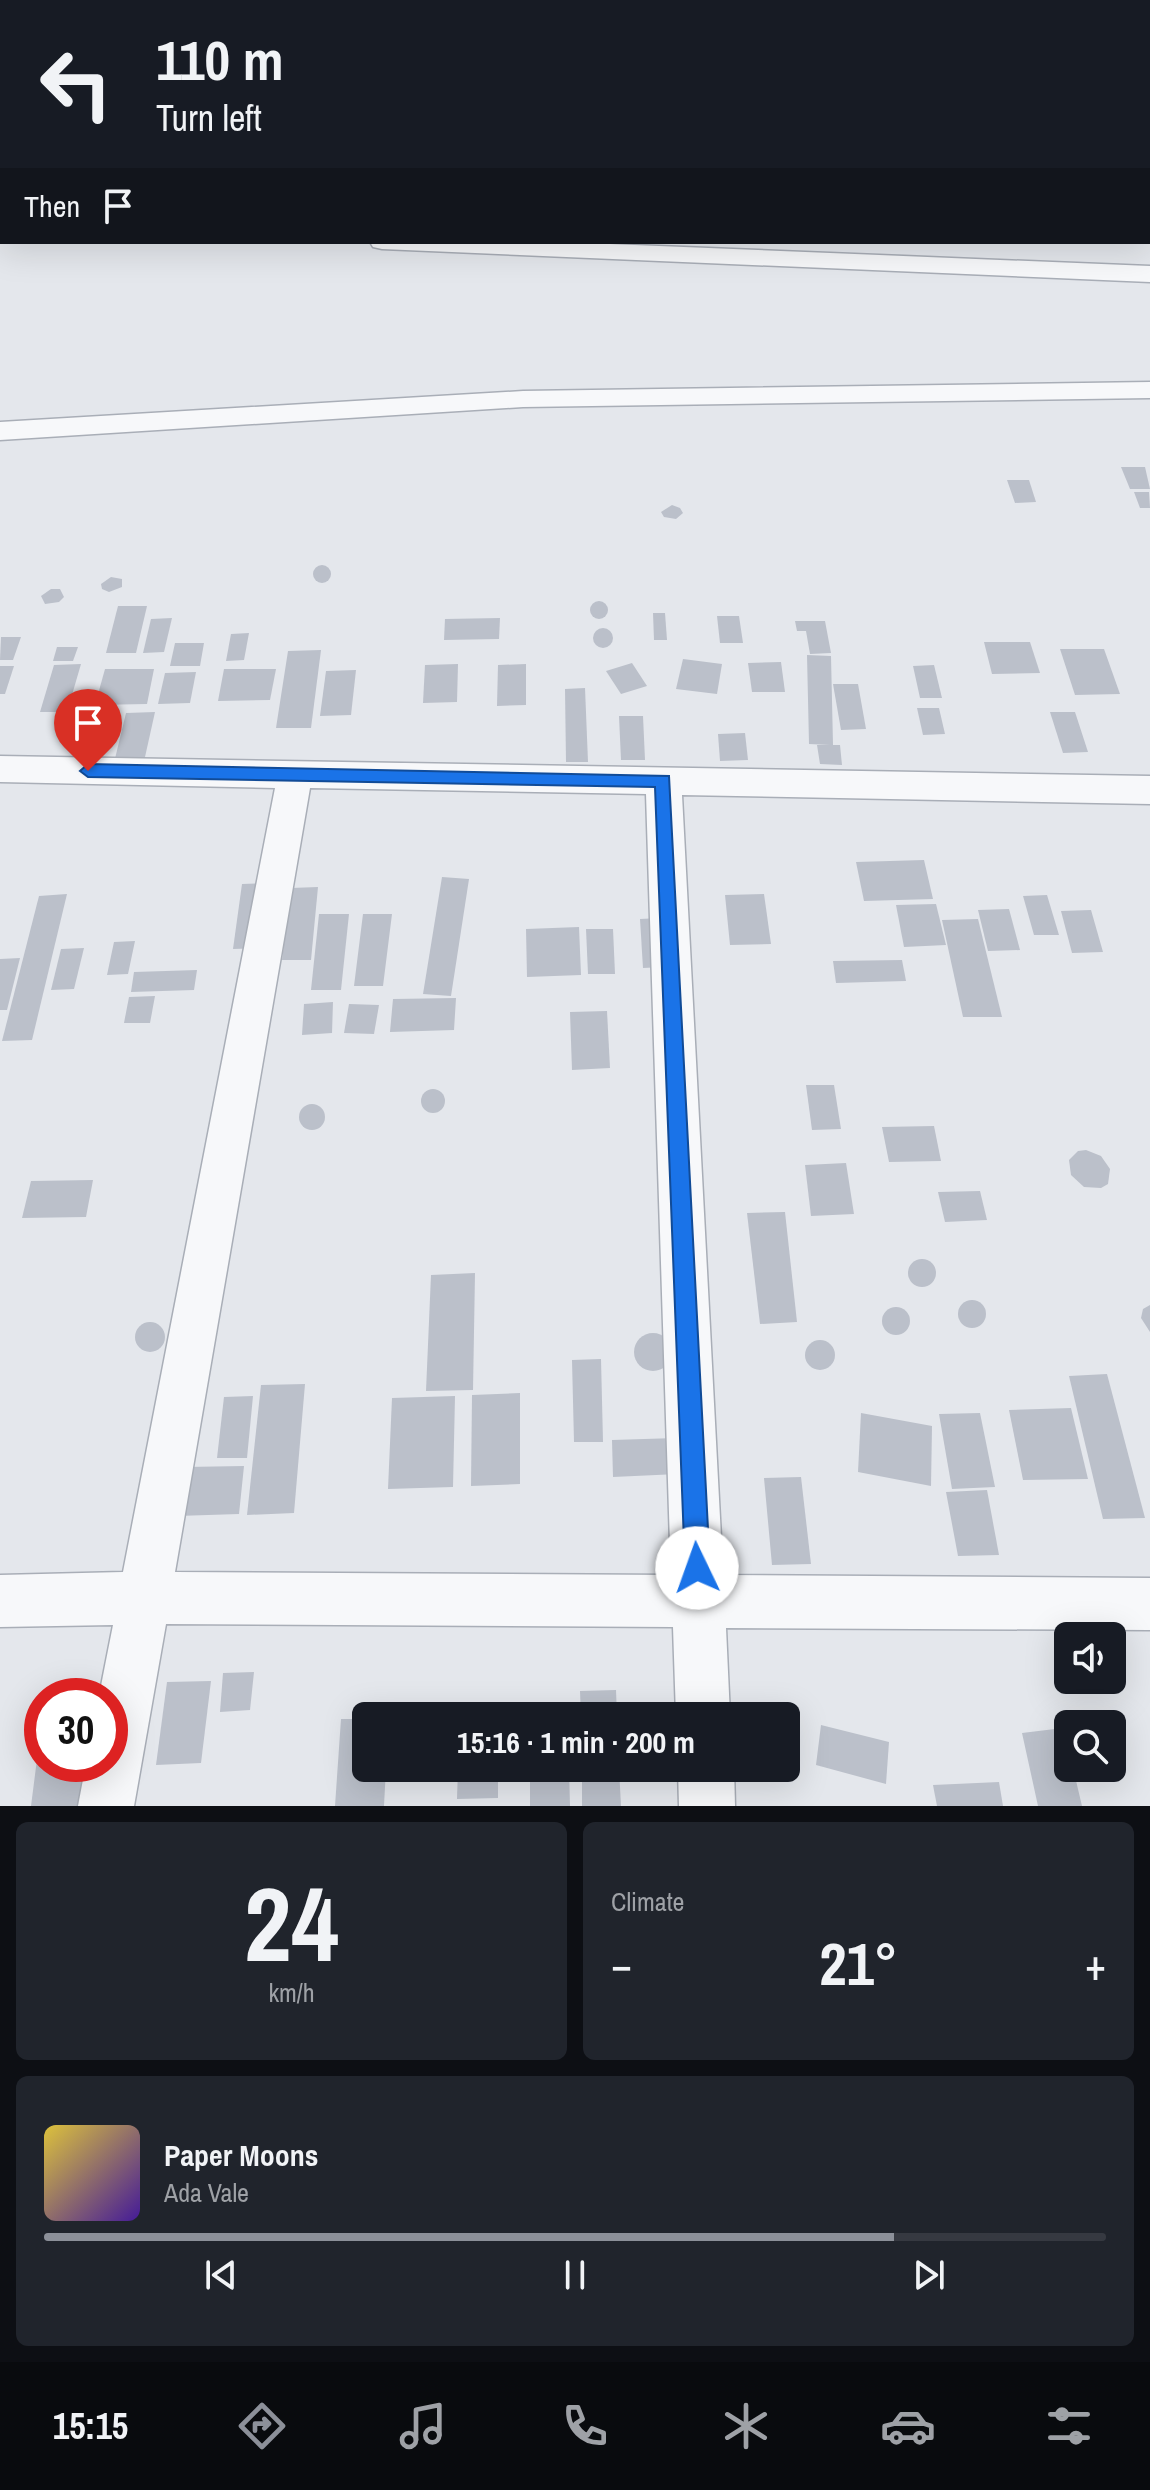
<!DOCTYPE html>
<meta charset="utf-8">
<style>
:root{--surface:#171b24;--page:#20242c;--text:#f1f3f6;--muted:#9ea1a6;--line:#363941;--accent:#8c9099}
body{margin:0;font-family:"Archivo Narrow",sans-serif;background:var(--page);color:var(--text);height:100vh;display:flex;flex-direction:column;font-size:30px;white-space:nowrap}
*{box-sizing:border-box;margin:0}
p{font-size:26px;color:var(--muted)}
.icon{flex:none;width:44px;height:44px;fill:none;stroke:currentColor;stroke-width:2;stroke-linecap:round;stroke-linejoin:round}
.map{position:relative;height:1806px;overflow:hidden}
.side{display:flex;flex-direction:column;gap:16px;padding:16px;background:#0d0f14;flex:1}
.side>*{flex:none}
.banner{position:absolute;left:0px;top:0px;width:1150px;height:244px;box-shadow:0 8px 32px #0002;background:#171b24;color:var(--text);overflow:hidden}
.tools{position:absolute;left:1054px;top:1622px;display:grid;gap:16px}
.tools a{display:grid;place-items:center;width:72px;height:72px;border-radius:12px;background:var(--surface);box-shadow:0 8px 32px #0002;font-size:40px}
.speed{position:absolute;left:24px;top:1678px;display:flex;gap:16px;font-size:40px;font-weight:700;text-align:center}
.speed>*{display:grid;place-content:center;width:104px;height:104px;border-radius:50%;background:var(--surface);box-shadow:0 8px 32px #0002;line-height:1}
.speed .limit{border:12px solid #d22;background:#fff;color:#111}
.pin{position:absolute;display:grid;place-items:center;width:68px;height:68px;color:#fff;margin:-82px -34px;border-radius:50% 50% 50% 0;rotate:-45deg;box-shadow:0 0 8px #0007}
.pin .icon{rotate:45deg}
.me{position:absolute;width:88px;margin:-44px;rotate:357deg;stroke-linejoin:round;filter:drop-shadow(0 0 6px #0008)}
.turn{display:flex;align-items:center;gap:28px;height:168px;padding:0 24px;font-size:36px}
.turn .icon{width:104px;height:104px;stroke-width:2.5}
.turn b{display:block;font-size:56px;line-height:68px}
.then{display:flex;align-items:center;height:76px;padding:0 24px;background:#0003;gap:16px;font-size:30px}
.big{font-size:60px;font-weight:700;line-height:1.1}
.side .tile{flex:1;display:flex;flex-direction:column;justify-content:center;gap:12px;min-width:0;padding:0 28px;border-radius:12px;background:var(--page)}
.side .dial{align-items:center;gap:0}
.dial b{font-size:104px;line-height:1}
.song{display:flex;align-items:center;gap:24px}
.cover{width:96px;height:96px;border-radius:12px;background:linear-gradient(135deg,hsl(50 70% 55%),hsl(260 70% 35%))}
.played{height:8px;border-radius:4px;background:linear-gradient(90deg,var(--accent) 80%,var(--line) 80%)}
.keys{display:flex;justify-content:space-around;direction:ltr}
.heat{display:flex;justify-content:space-between;align-items:center;font-size:44px;direction:ltr}
.side .tiles{flex:1;display:grid;gap:16px;grid-template-columns:1fr 1fr}
.tile:last-child{grid-column:span 2}
.trip{position:absolute;left:352px;top:1702px;width:448px;height:80px;border-radius:12px;background:var(--surface);box-shadow:0 8px 32px #0002;font-weight:700;line-height:80px;text-align:center}
.tab-bar{display:flex;height:128px;justify-content:space-around;align-items:center;background:#090b0e;color:var(--muted)}
.tab-bar .icon{width:56px;height:56px}
.tab-bar .active{color:var(--accent)}
.tab-bar b{font-size:36px;color:var(--text)}
.map>svg:first-child{display:block}
</style>
<div class="map">
<svg width="1150" height="1806" viewBox="0 0 1150 1806">
<rect width="100%" height="100%" fill="#e4e7ec"/>
<g fill="#bbc0ca">
<polygon points="1121,467 1145,467 1150,489 1130,489"/>
<polygon points="1007,480 1029,480 1036,502 1015,503"/>
<polygon points="1134,492 1149,492 1150,508 1140,508"/>
<polygon points="672,505 680,508 683,513 676,519 664,517 661,512"/>
<circle cx="322" cy="574" r="9"/>
<polygon points="111,577 122,579 122,587 109,592 102,589 101,584"/>
<polygon points="51,589 60,589 64,597 59,602 45,604 41,596"/>
<circle cx="599" cy="610" r="9"/>
<polygon points="118,606 147,606 136,653 106,653"/>
<polygon points="653,613 665,613 667,640 654,640"/>
<polygon points="717,616 739,616 743,643 720,643"/>
<polygon points="172,618 164,652 143,653 151,619"/>
<polygon points="500,618 499,639 444,640 445,619"/>
<polygon points="795,621 825,621 831,653 810,654 806,631 797,631"/>
<circle cx="603" cy="638" r="10"/>
<polygon points="249,633 244,660 226,661 231,634"/>
<polygon points="1,637 21,637 13,660 0,660"/>
<polygon points="984,642 1030,642 1040,673 992,674"/>
<polygon points="175,643 204,643 200,666 170,666"/>
<polygon points="57,647 78,647 73,661 53,661"/>
<polygon points="1060,649 1104,649 1120,694 1075,695"/>
<polygon points="321,650 311,728 276,728 288,651"/>
<polygon points="807,655 831,656 833,745 840,745 842,765 820,764 817,745 830,745 809,744"/>
<polygon points="683,659 722,664 717,694 676,689"/>
<polygon points="781,662 785,692 752,692 748,663"/>
<polygon points="632,663 647,686 621,694 606,671"/>
<polygon points="81,664 67,712 40,712 54,665"/>
<polygon points="458,664 457,702 423,703 425,665"/>
<polygon points="526,664 526,705 497,706 498,665"/>
<polygon points="934,665 942,698 920,698 913,666"/>
<polygon points="0,666 14,666 5,694 0,694"/>
<polygon points="105,669 154,669 147,704 95,705"/>
<polygon points="224,669 276,669 270,700 218,701"/>
<polygon points="356,670 351,715 320,716 326,671"/>
<polygon points="196,672 190,703 158,704 165,673"/>
<polygon points="833,684 858,684 866,729 841,730"/>
<polygon points="585,688 588,762 566,762 565,689"/>
<polygon points="917,708 939,708 945,734 923,735"/>
<polygon points="155,712 143,766 113,767 126,713"/>
<polygon points="1050,712 1075,712 1088,752 1063,753"/>
<polygon points="619,716 643,716 645,760 621,760"/>
<polygon points="745,733 748,760 720,761 718,734"/>
<polygon points="924,860 933,899 864,901 856,862"/>
<polygon points="442,877 469,879 451,996 423,994"/>
<polygon points="270,883 262,948 233,949 242,884"/>
<polygon points="318,887 311,960 282,960 291,888"/>
<polygon points="67,894 32,1040 2,1041 39,896"/>
<polygon points="764,894 771,944 730,945 725,895"/>
<polygon points="1047,895 1059,935 1034,935 1023,896"/>
<polygon points="936,904 946,945 904,947 896,905"/>
<polygon points="1009,909 1020,950 988,951 978,910"/>
<polygon points="1091,910 1103,952 1072,953 1061,911"/>
<polygon points="319,914 349,914 341,990 311,990"/>
<polygon points="363,914 392,914 383,986 354,986"/>
<polygon points="660,918 664,967 643,968 640,919"/>
<polygon points="978,919 1002,1017 963,1017 942,920"/>
<polygon points="579,927 581,975 527,977 526,929"/>
<polygon points="586,929 613,929 615,974 588,974"/>
<polygon points="135,941 128,974 107,975 114,942"/>
<polygon points="84,948 74,989 51,990 61,949"/>
<polygon points="20,958 7,1010 0,1010 0,959"/>
<polygon points="902,960 906,981 836,983 833,961"/>
<polygon points="197,970 194,990 131,992 134,972"/>
<polygon points="155,996 150,1023 124,1023 129,997"/>
<polygon points="456,998 454,1030 390,1032 393,999"/>
<polygon points="333,1002 332,1033 302,1035 304,1004"/>
<polygon points="349,1004 379,1005 374,1034 344,1033"/>
<polygon points="607,1011 610,1068 572,1070 570,1012"/>
<polygon points="806,1085 834,1085 841,1129 812,1130"/>
<circle cx="433" cy="1101" r="12"/>
<circle cx="312" cy="1117" r="13"/>
<polygon points="934,1126 941,1161 889,1162 882,1127"/>
<polygon points="1086,1150 1101,1156 1110,1169 1108,1184 1101,1188 1084,1187 1071,1175 1069,1160 1078,1151"/>
<polygon points="846,1163 854,1214 811,1216 805,1165"/>
<polygon points="93,1180 86,1217 22,1218 31,1181"/>
<polygon points="980,1191 987,1220 945,1222 938,1192"/>
<polygon points="785,1212 797,1322 760,1324 747,1213"/>
<circle cx="922" cy="1273" r="14"/>
<polygon points="475,1273 473,1390 426,1391 431,1275"/>
<circle cx="972" cy="1314" r="14"/>
<polygon points="1150,1305 1150,1332 1141,1318 1143,1309"/>
<circle cx="896" cy="1321" r="14"/>
<circle cx="150" cy="1337" r="15"/>
<circle cx="653" cy="1352" r="19"/>
<circle cx="820" cy="1355" r="15"/>
<polygon points="601,1359 603,1442 574,1442 572,1360"/>
<polygon points="1107,1374 1145,1518 1103,1519 1069,1376"/>
<polygon points="305,1384 294,1513 247,1515 261,1385"/>
<polygon points="520,1393 520,1484 471,1486 472,1395"/>
<polygon points="253,1396 247,1458 217,1458 224,1397"/>
<polygon points="455,1396 453,1487 388,1489 392,1398"/>
<polygon points="1071,1408 1088,1479 1023,1480 1009,1410"/>
<polygon points="861,1413 932,1426 931,1486 858,1472"/>
<polygon points="980,1413 995,1487 952,1489 939,1414"/>
<polygon points="676,1438 678,1474 613,1477 612,1440"/>
<polygon points="244,1466 239,1514 177,1516 185,1467"/>
<polygon points="801,1477 811,1564 772,1565 764,1478"/>
<polygon points="987,1490 999,1555 958,1556 946,1492"/>
<polygon points="254,1672 250,1710 220,1712 223,1673"/>
<polygon points="211,1681 201,1763 156,1765 167,1682"/>
<polygon points="616,1690 617,1716 581,1716 580,1691"/>
<polygon points="498,1709 498,1716 459,1716 460,1710"/>
<polygon points="341,1719 366,1719 366,1768 386,1768 384,1806 335,1806"/>
<polygon points="821,1725 889,1742 886,1784 816,1765"/>
<polygon points="1063,1728 1068,1748 1068,1768 1073,1768 1082,1806 1038,1806 1022,1733"/>
<polygon points="40,1736 42,1764 83,1764 81,1792 114,1789 112,1806 31,1806"/>
<polygon points="458,1768 498,1768 498,1798 457,1799"/>
<polygon points="530,1768 569,1768 570,1806 530,1806"/>
<polygon points="582,1768 619,1768 621,1806 582,1806"/>
<polygon points="999,1782 1003,1806 937,1806 933,1785"/>
</g>
<g fill="none" stroke-linecap="round" stroke-linejoin="round">
<defs>
<g id="minor">
<polygon points="102,0 122,0 101,2"/>
<polygon points="2,148 2,164 0,165 0,149"/>
<rect x="0" y="219" width="2" height="14"/>
<polygon points="370,242 560,242 1150,266 1150,282 382,249 373,247"/>
<polygon points="1150,382 1150,398 523,407 0,440 0,422 523,391"/>
<path d="M0 756 1150 776V804L682 795 723 1575 1150 1578V1630L726 1628 730 1716H676L673 1627 166 1624 134 1806H78L86 1764H110V1696H99L113 1625 0 1627V1575L123 1572 275 788 0 782ZM310 788 646 794 671 1575 175 1572Z"/>
<polygon points="678,1768 734,1768 735,1806 679,1806"/>
</g>
</defs>
<use href="#minor" stroke="#a9aeb7" stroke-width="3"/>
<use href="#minor" fill="#f7f8fa" fill-rule="evenodd"/>
</g>
<polygon fill="#1a73e8" stroke="#114b97" stroke-width="2" points="88,764 669,776 710,1568 706,1577 697,1581 688,1577 685,1568 655,787 88,777 80,771"/>
</svg>
<div class="tools">
<a><svg class="icon" aria-label="sound" viewBox="0 0 24 24"><path d="M4 9h4l5-4v14l-5-4H4zM17 9q2 3 0 6"/></svg></a>
<a><svg class="icon" aria-label="search" viewBox="0 0 24 24"><circle cx="10" cy="10" r="6"/><path d="M15 15l6 6"/></svg></a>
</div>
<div class="speed"><div class="limit">30</div></div>
<div class="pin" style="left:88px;top:771px;background:#d93025"><svg class="icon" aria-label="arrive" viewBox="0 0 24 24"><path d="M6 21V4h12l-3 4 3 4H6"/></svg></div>
<svg class="me" style="left:697px;top:1568px" viewBox="-20 -20 40 40"><circle r="19" fill="#fff"/><path d="M0-13L10 11 0 6-10 11z" fill="#1a73e8"/></svg>
<div class="trip">15:16 · 1 min · 200 m</div>
<div class="banner">
<div class="turn"><svg class="icon" aria-label="left" viewBox="0 0 24 24"><path d="M17 20v-9H6M10 6l-5 5 5 5"/></svg><div><b>110 m</b>Turn left</div></div>
<div class="then">Then<svg class="icon" aria-label="arrive" viewBox="0 0 24 24"><path d="M6 21V4h12l-3 4 3 4H6"/></svg></div>
</div>
</div>
<section class="side">
<div class="tiles">
<div class="tile dial"><b>24</b><p>km/h</p></div>
<div class="tile"><p>Climate</p>
<div class="heat"><a>−</a><b class="big">21°</b><a>+</a></div>
</div>
<div class="tile">
<div class="song"><i class="cover"></i><div><b>Paper Moons</b><p>Ada Vale</p></div></div>
<div class="played"></div>
<div class="keys"><svg class="icon" aria-label="previous" viewBox="0 0 24 24"><path d="M18 5L8 12l10 7zM5 5v14"/></svg><svg class="icon" aria-label="pause" viewBox="0 0 24 24"><path d="M8 5v14M16 5v14"/></svg><svg class="icon" aria-label="next" viewBox="0 0 24 24"><path d="M6 5l10 7-10 7zM19 5v14"/></svg></div>
</div>
</div>
</section>
<nav class="tab-bar">
<b>15:15</b>
<svg class="icon active" aria-label="directions" viewBox="0 0 24 24"><path d="M12 3l9 9-9 9-9-9zM9 14v-3h6M13 9l2 2-2 2"/></svg>
<svg class="icon" aria-label="music" viewBox="0 0 24 24"><path d="M9 18V5l10-2v13"/><circle cx="6" cy="18" r="3"/><circle cx="16" cy="16" r="3"/></svg>
<svg class="icon" aria-label="phone" viewBox="0 0 24 24"><path d="M5 4h4l2 5-3 2q2 4 5 5l2-3 5 2v4C11 20 4 13 5 4z"/></svg>
<svg class="icon" aria-label="climate" viewBox="0 0 24 24"><path d="M12 3v18M4 7l16 10M4 17L20 7"/></svg>
<svg class="icon" aria-label="car" viewBox="0 0 24 24"><path d="M5 17H2v-5l4-1 3-4h7l3 4 3 1v5h-3M9 17h6M6 11h13"/><circle cx="7" cy="17" r="2"/><circle cx="17" cy="17" r="2"/></svg>
<svg class="icon" aria-label="filters" viewBox="0 0 24 24"><path d="M4 7h16M4 17h16"/><circle cx="9" cy="7" r="2"/><circle cx="15" cy="17" r="2"/></svg>
</nav>
